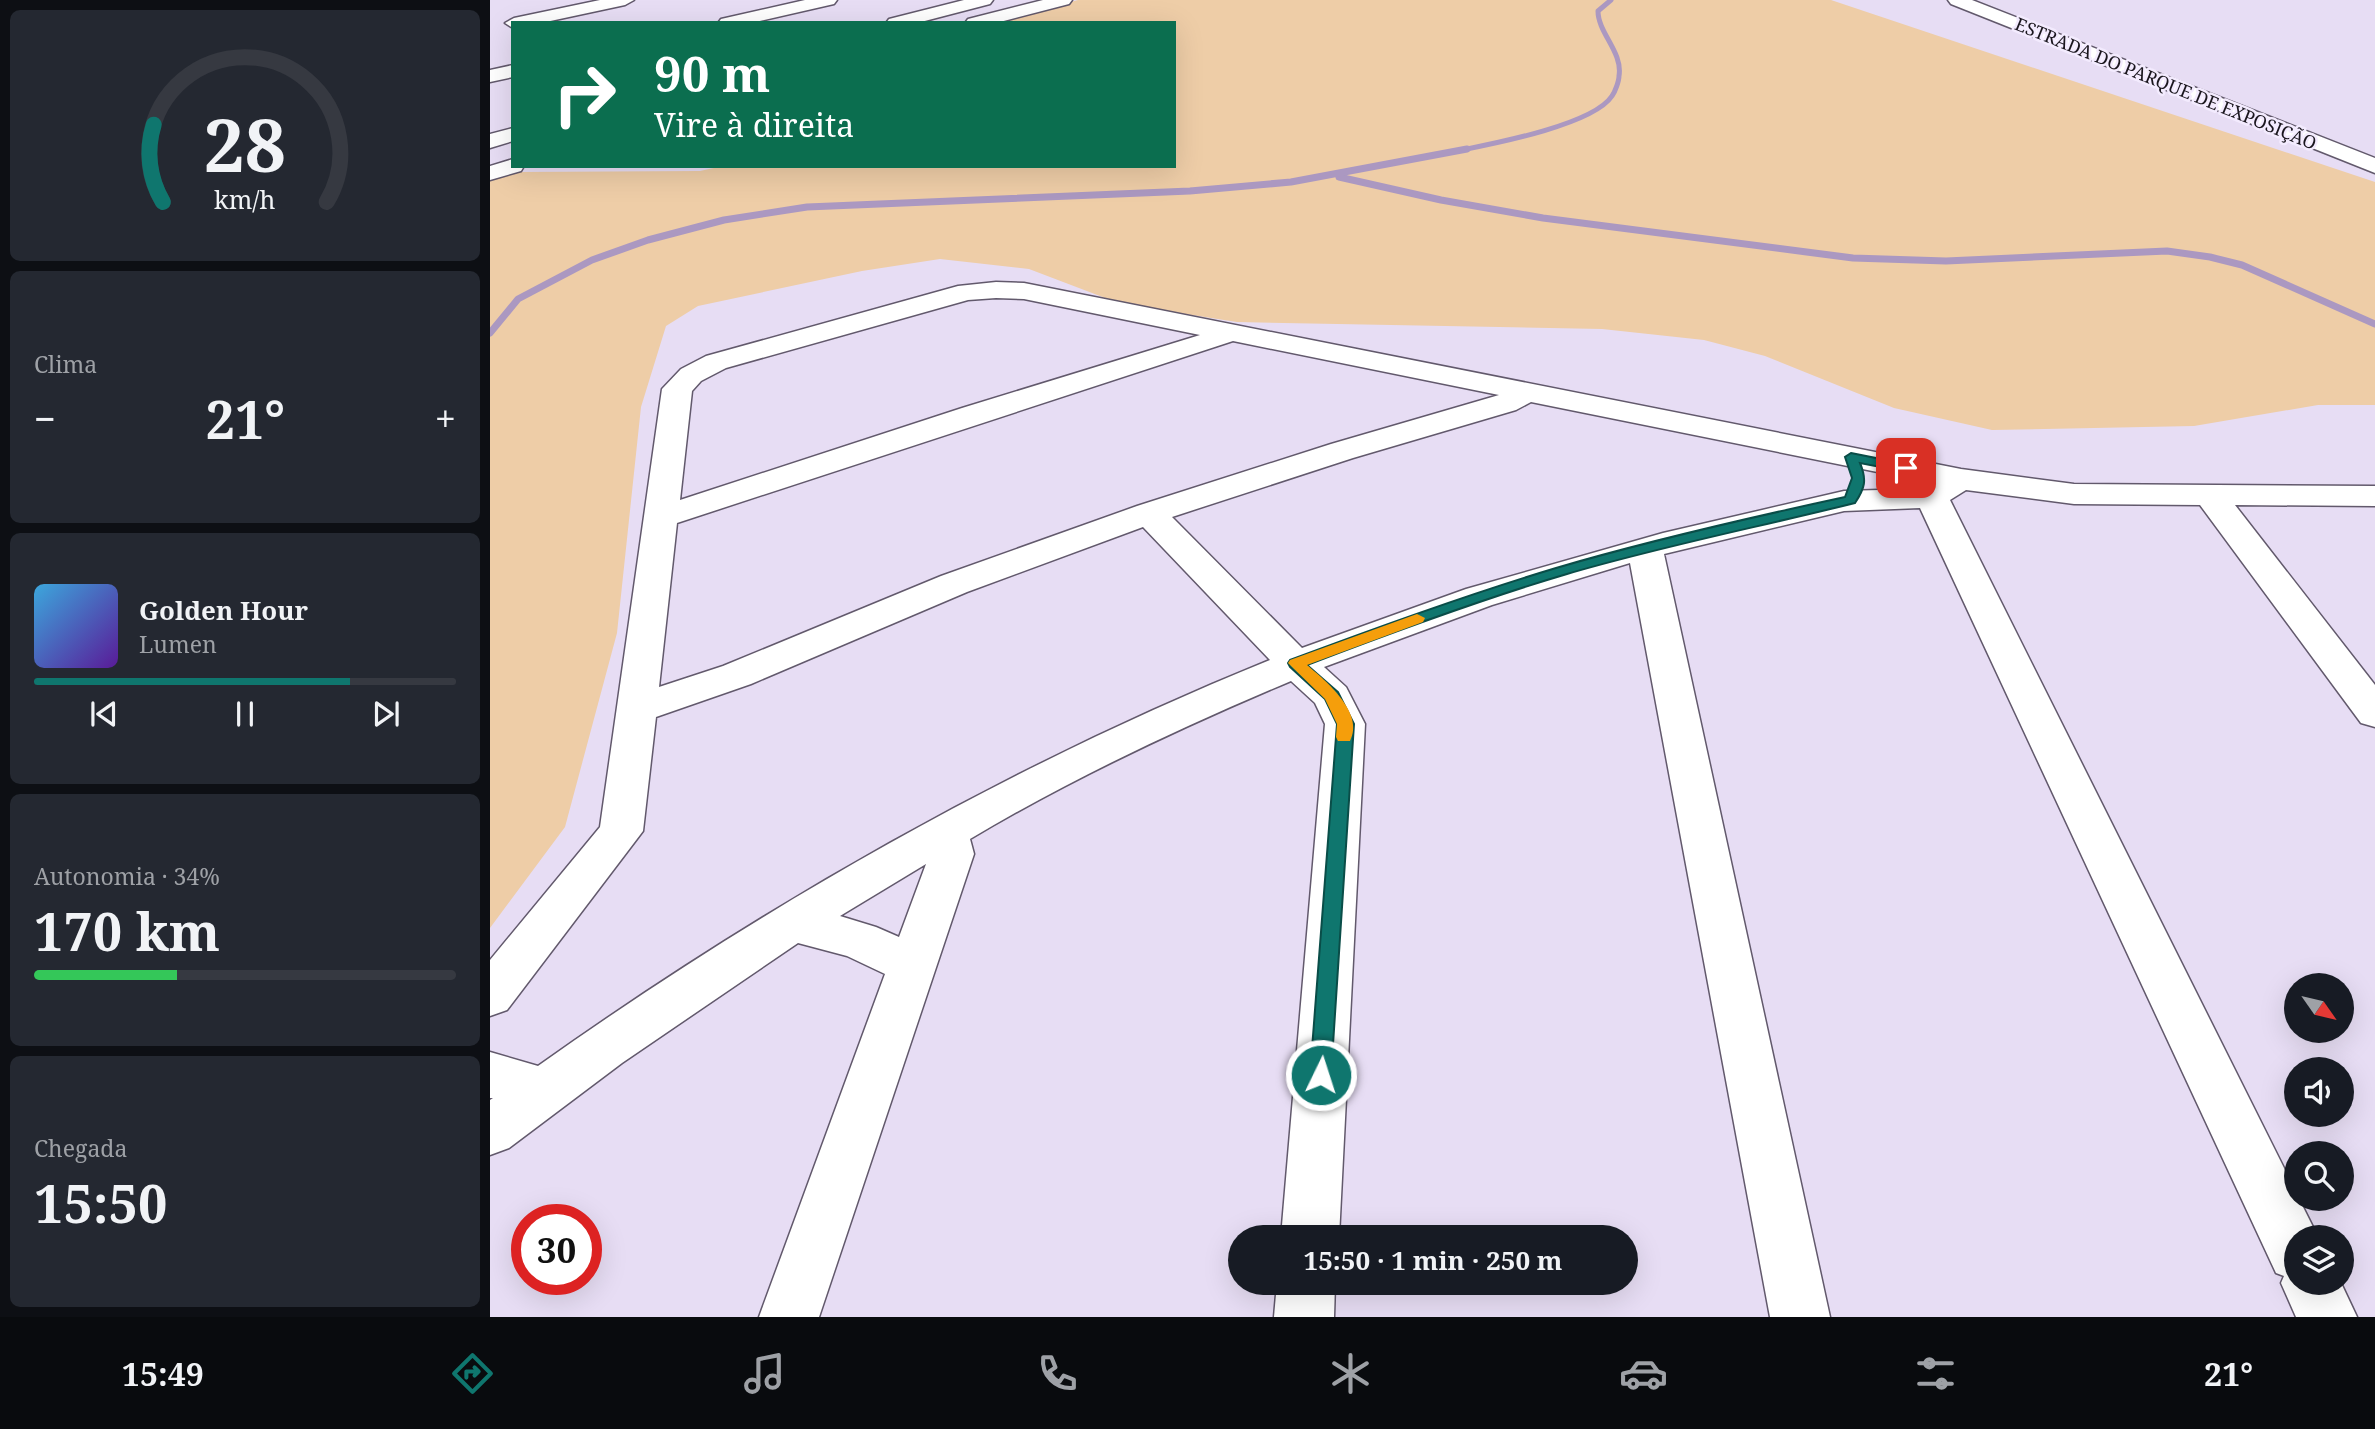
<!DOCTYPE html>
<html lang="pt">
<meta charset="utf-8">
<style>
:root{--surface:#171b24;--page:#242831;--text:#f1f3f6;--muted:#9ea1a6;--line:#363941;--accent:#0f766e}
body{margin:0;font-family:"Noto Serif",serif;background:var(--page);color:var(--text);height:100vh;display:flex;flex-direction:column;font-size:26px;white-space:nowrap}
*{box-sizing:border-box;margin:0}
p{font-size:23px;color:var(--muted)}
.icon{flex:none;width:38px;height:38px;fill:none;stroke:currentColor;stroke-width:2;stroke-linecap:round;stroke-linejoin:round}
.map{position:relative;flex:1;overflow:hidden}
.panel{display:flex;flex-direction:column;gap:10px;padding:10px;background:#0d0f14;width:490px}
.panel>*{flex:none}
.guide{position:absolute;left:21px;top:21px;width:665px;height:147px;border-radius:0px;box-shadow:0 7px 28px #0002;background:#0b6e4f;color:#fff;overflow:hidden}
.needle{width:46px;rotate:124deg}
.controls{position:absolute;left:1794px;top:973px;display:grid;gap:14px}
.controls a{display:grid;place-items:center;width:70px;height:70px;border-radius:50%;background:var(--surface);box-shadow:0 7px 28px #0002;font-size:35px}
.speed{position:absolute;left:21px;top:1204px;display:flex;gap:14px;font-size:35px;font-weight:700;text-align:center}
.speed>*{display:grid;place-content:center;width:91px;height:91px;border-radius:50%;background:var(--surface);box-shadow:0 7px 28px #0002;line-height:1}
.speed .limit{border:10px solid #d22;background:#fff;color:#111}
.pin{position:absolute;display:grid;place-items:center;width:60px;height:60px;color:#fff;margin:-30px;border-radius:14px;box-shadow:0 4px 10px #0006}
.me{position:absolute;width:77px;margin:-38px;rotate:4deg;stroke-linejoin:round;filter:drop-shadow(0 0 5px #0008)}
.turn{display:flex;align-items:center;gap:24px;height:147px;padding:0 28px;font-size:32px}
.turn .icon{width:91px;height:91px;stroke-width:2.5}
.turn b{display:block;font-size:49px;line-height:60px}
.big{font-size:52px;font-weight:700;line-height:1.1}
.panel .widget{flex:1;display:flex;flex-direction:column;justify-content:center;gap:10px;min-width:0;padding:0 24px;border-radius:10px;background:var(--page)}
.panel .dial{align-items:center;gap:0}
.dial svg{height:182px;overflow:visible;fill:none;stroke:var(--line);stroke-width:7;stroke-linecap:round;text-anchor:middle}
.dial text{fill:var(--text);stroke:none}
.song{display:flex;align-items:center;gap:21px}
.cover{width:84px;height:84px;border-radius:10px;background:linear-gradient(135deg,hsl(200 70% 55%),hsl(270 70% 35%))}
.played{height:7px;border-radius:4px;background:linear-gradient(90deg,var(--accent) 75%,var(--line) 75%)}
.keys{display:flex;justify-content:space-around;direction:ltr}
.heat{display:flex;justify-content:space-between;align-items:center;font-size:38px;direction:ltr}
.charge{height:10px;border-radius:5px;background:linear-gradient(90deg,#34c759 34%,var(--line) 0)}
.trip{position:absolute;left:738px;top:1225px;width:410px;height:70px;border-radius:35px;background:var(--surface);box-shadow:0 7px 28px #0002;font-weight:700;line-height:70px;text-align:center}
.dock{display:flex;height:112px;justify-content:space-around;align-items:center;background:#090b0e;color:var(--muted)}
.dock .icon{width:49px;height:49px}
.dock .active{color:var(--accent)}
.dock b{font-size:32px;color:var(--text)}
main{display:flex;flex:1;min-height:0}
.map>svg:first-child{display:block}
</style>
<main>
<section class="panel">
<div class="widget dial"><svg viewBox="0 0 100 80">
<path d="M14 69A42 42 0 1 1 86 69"/>
<path d="M14 69A42 42 0 0 1 10 35" stroke="#0f766e"/>
<text x="50" y="56" font-size="32" font-weight="700">28</text>
<text x="50" y="72" font-size="11">km/h</text>
</svg></div>
<div class="widget"><p>Clima</p>
<div class="heat"><a>−</a><b class="big">21°</b><a>+</a></div>
</div>
<div class="widget">
<div class="song"><i class="cover"></i><div><b>Golden Hour</b><p>Lumen</p></div></div>
<div class="played"></div>
<div class="keys"><svg class="icon" aria-label="previous" viewBox="0 0 24 24"><path d="M18 5L8 12l10 7zM5 5v14"/></svg><svg class="icon" aria-label="pause" viewBox="0 0 24 24"><path d="M8 5v14M16 5v14"/></svg><svg class="icon" aria-label="next" viewBox="0 0 24 24"><path d="M6 5l10 7-10 7zM19 5v14"/></svg></div>
</div>
<div class="widget"><p>Autonomia · 34%</p><b class="big">170 km</b><div class="charge"></div></div>
<div class="widget"><p>Chegada</p><b class="big">15:50</b></div>
</section>
<div class="map">
<svg width="1885" height="1317" viewBox="0 0 1885 1317">
<rect width="100%" height="100%" fill="#e7ddf4"/>
<polygon fill="#eecda7" points="588,0 1341,0 1885,182 1885,405 1828,405 1704,426 1502,430 1404,408 1275,356 1214,340 1112,329 747,322 631,304 539,269 450,259 372,271 208,306 176,326 151,407 127,633 75,827 0,928 0,181 28,172 210,171 233,166 684,166 684,23 499,23"/>
<g fill="none" stroke-linecap="round" stroke-linejoin="round">
<path stroke="#ab98c1" stroke-width="5" d="M967 151C1002 144 1103 125 1122 96 1125 92 1129 81 1129 76 1133 52 1108 33 1108 11L1121 0"/>
<g stroke="#ab98c1" stroke-width="7">
<polyline points="849,177 951,200 1053,218 1363,258 1456,261 1677,251 1720,257 1752,265 1885,324"/>
<polyline points="0,333 28,299 102,260 158,240 234,220 317,207 700,191 801,182 977,149"/>
</g>
<defs>
<g id="minor">
<polygon points="110,0 144,0 135,5 51,23 23,23 23,28 15,23 24,18"/>
<polygon points="315,0 347,0 344,4 261,23 228,23 231,19"/>
<polygon points="474,0 503,0 500,4 427,23 396,23 399,19"/>
<polygon points="1458,0 1482,0 1885,158 1885,173 1461,4"/>
<polygon points="23,65 23,77 0,82 0,70"/>
<polygon points="23,128 23,141 0,148 0,134"/>
<path d="M506 282 534 283 1471 469 1584 484 1885 486V506L1745 505 1885 685V727L1871 723 1710 505 1584 504 1476 490 1460 500 1806 1192V1199H1809L1828 1237H1806V1283H1851L1867 1317H1806L1791 1283 1794 1276 1786 1273 1430 508 1354 511 1174 554 1340 1317H1280L1140 563 1002 605 834 667 856 687 875 724 849 1237H791L835 724 825 703 801 681C692 727 582 778 480 839L484 854 329 1317H269L395 974 357 956 308 943 132 1063 19 1148 0 1155V1100L3 1098H0V1052L48 1066C276 904 521 765 780 660L653 527 477 592 261 684 166 717 153 831 17 1010 0 1016V960L110 827 172 389 191 369 216 356 468 286ZM506 298 534 299 710 335 472 408 190 500 202 391 211 381 236 368 478 300ZM743 341 1009 395 841 444 647 506 451 576 233 666 169 687 187 523ZM1041 402 1442 483 1424 489 1354 491 1173 533 976 589 812 648 682 517 863 458 1026 410ZM436 864 409 937 386 927 350 916Z"/>
<polygon points="787,1283 845,1283 844,1317 784,1317"/>
</g>
<g id="major">
<polygon points="553,0 582,0 579,4 506,23 475,23 478,19"/>
<polygon points="23,159 23,166 34,166 31,171 0,180 0,166"/>
</g>
</defs>
<use href="#minor" stroke="#62596c" stroke-width="3"/>
<use href="#major" stroke="#62596c" stroke-width="3"/>
<use href="#minor" fill="#fff" fill-rule="evenodd"/>
<use href="#major" fill="#fff" fill-rule="evenodd"/>
</g>
<path fill="#0f766e" stroke="#0a4d48" stroke-width="2" d="M1361 453 1416 464 1423 468 1416 472 1370 463C1377 480 1375 488 1365 503 1269 527 1172 546 1077 574 989 600 903 632 817 665L848 692 864 724 841 1075 838 1082 831 1085 823 1082 820 1075 847 724 835 699 800 667 798 663 800 660C888 627 976 595 1066 568 1161 540 1258 518 1355 497L1362 478 1355 457Z"/>
<path fill="#f59e0b" d="M927 614 935 618 933 622 817 665C836 681 875 713 860 741H848L846 737 847 724 835 699 798 663 800 660Z"/>
<g text-anchor="middle" dominant-baseline="central" stroke-width="5" stroke-linejoin="round" paint-order="stroke">
<g font-size="18" fill="#1a161e" stroke="#f3ebfe">
<text transform="translate(1676 83) rotate(22)">ESTRADA DO PARQUE DE EXPOSIÇÃO</text>
</g>
</g>
</svg>
<div class="controls">
<a><svg class="needle" viewBox="-14 -14 28 28"><path d="M0-13l5 13h-10z" fill="#e53935"/><path d="M0 13l5-13h-10z" fill="#9ea1a6"/></svg></a>
<a><svg class="icon" aria-label="sound" viewBox="0 0 24 24"><path d="M4 9h4l5-4v14l-5-4H4zM17 9q2 3 0 6"/></svg></a>
<a><svg class="icon" aria-label="search" viewBox="0 0 24 24"><circle cx="10" cy="10" r="6"/><path d="M15 15l6 6"/></svg></a>
<a><svg class="icon" aria-label="layers" viewBox="0 0 24 24"><path d="M12 4l9 5-9 5-9-5zM3 14l9 5 9-5"/></svg></a>
</div>
<div class="speed"><div class="limit">30</div></div>
<div class="pin" style="left:1416px;top:468px;background:#d93025"><svg class="icon" aria-label="arrive" viewBox="0 0 24 24"><path d="M6 21V4h12l-3 4 3 4H6"/></svg></div>
<svg class="me" style="left:831px;top:1075px" viewBox="-20 -20 40 40"><circle r="17" fill="#0f766e" stroke="#fff" stroke-width="3"/><path d="M0-11L8 9 0 5-8 9z" fill="#fff"/></svg>
<div class="trip">15:50 · 1 min · 250 m</div>
<div class="guide">
<div class="turn"><svg class="icon" aria-label="right" viewBox="0 0 24 24"><path d="M7 20v-9h11M14 6l5 5-5 5"/></svg><div><b>90 m</b>Vire à direita</div></div>
</div>
</div>
</main>
<nav class="dock">
<b>15:49</b>
<svg class="icon active" aria-label="directions" viewBox="0 0 24 24"><path d="M12 3l9 9-9 9-9-9zM9 14v-3h6M13 9l2 2-2 2"/></svg>
<svg class="icon" aria-label="music" viewBox="0 0 24 24"><path d="M9 18V5l10-2v13"/><circle cx="6" cy="18" r="3"/><circle cx="16" cy="16" r="3"/></svg>
<svg class="icon" aria-label="phone" viewBox="0 0 24 24"><path d="M5 4h4l2 5-3 2q2 4 5 5l2-3 5 2v4C11 20 4 13 5 4z"/></svg>
<svg class="icon" aria-label="climate" viewBox="0 0 24 24"><path d="M12 3v18M4 7l16 10M4 17L20 7"/></svg>
<svg class="icon" aria-label="car" viewBox="0 0 24 24"><path d="M5 17H2v-5l4-1 3-4h7l3 4 3 1v5h-3M9 17h6M6 11h13"/><circle cx="7" cy="17" r="2"/><circle cx="17" cy="17" r="2"/></svg>
<svg class="icon" aria-label="filters" viewBox="0 0 24 24"><path d="M4 7h16M4 17h16"/><circle cx="9" cy="7" r="2"/><circle cx="15" cy="17" r="2"/></svg>
<b>21°</b>
</nav>
